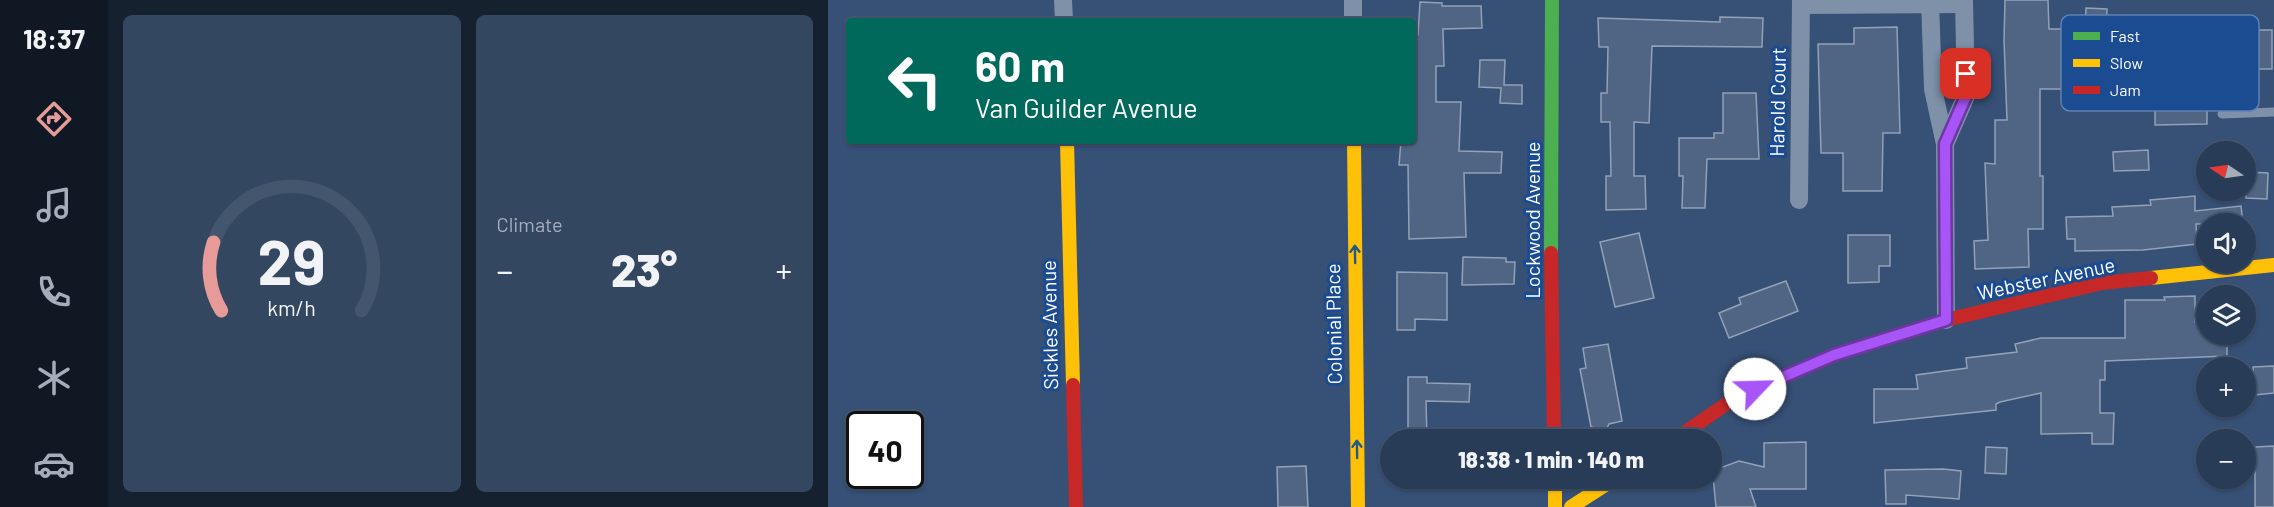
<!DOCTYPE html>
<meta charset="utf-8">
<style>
:root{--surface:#283c58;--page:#344761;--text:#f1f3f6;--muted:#a5adba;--line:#44566e;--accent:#e69b98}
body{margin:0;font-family:Barlow,sans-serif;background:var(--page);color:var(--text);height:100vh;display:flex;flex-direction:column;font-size:22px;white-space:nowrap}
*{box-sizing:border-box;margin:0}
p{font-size:20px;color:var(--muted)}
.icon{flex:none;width:33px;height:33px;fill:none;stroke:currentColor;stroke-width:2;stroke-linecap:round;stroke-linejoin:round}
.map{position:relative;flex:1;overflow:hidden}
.panel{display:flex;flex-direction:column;gap:15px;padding:15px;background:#162130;width:720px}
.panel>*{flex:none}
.guide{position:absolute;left:18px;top:18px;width:570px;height:126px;border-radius:6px;box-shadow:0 2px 4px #0004,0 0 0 2px var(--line);background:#00695c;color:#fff;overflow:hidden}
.needle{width:39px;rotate:283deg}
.fabs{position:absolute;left:1368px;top:141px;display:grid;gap:12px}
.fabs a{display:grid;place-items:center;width:60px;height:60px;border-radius:50%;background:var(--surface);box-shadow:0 2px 4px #0004,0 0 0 2px var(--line);font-size:30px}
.speed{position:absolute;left:18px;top:411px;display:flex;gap:12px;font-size:30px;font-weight:700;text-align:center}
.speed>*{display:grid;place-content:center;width:78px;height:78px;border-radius:50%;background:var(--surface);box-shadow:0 2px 4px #0004,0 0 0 2px var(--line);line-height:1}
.speed .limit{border:3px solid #111;border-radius:9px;background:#fff;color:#111}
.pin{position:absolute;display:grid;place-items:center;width:51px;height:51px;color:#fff;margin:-26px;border-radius:12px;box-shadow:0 3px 9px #0006}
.me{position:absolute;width:66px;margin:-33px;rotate:66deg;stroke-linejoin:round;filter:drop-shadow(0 0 4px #0008)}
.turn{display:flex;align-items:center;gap:21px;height:126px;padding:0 30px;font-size:27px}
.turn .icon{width:78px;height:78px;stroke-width:2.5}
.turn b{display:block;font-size:42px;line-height:51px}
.big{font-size:45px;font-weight:800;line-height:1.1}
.panel .widget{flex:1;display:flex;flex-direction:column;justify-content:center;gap:9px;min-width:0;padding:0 21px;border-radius:9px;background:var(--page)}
.panel .dial{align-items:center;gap:0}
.dial svg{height:156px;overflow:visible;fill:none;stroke:var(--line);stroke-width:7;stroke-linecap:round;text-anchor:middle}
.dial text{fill:var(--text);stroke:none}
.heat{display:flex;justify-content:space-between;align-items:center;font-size:33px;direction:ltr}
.panel .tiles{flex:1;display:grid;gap:15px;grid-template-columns:repeat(2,1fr)}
.trip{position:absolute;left:552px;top:429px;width:342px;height:60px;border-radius:30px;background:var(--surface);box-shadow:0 2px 4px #0004,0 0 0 2px var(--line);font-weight:800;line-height:60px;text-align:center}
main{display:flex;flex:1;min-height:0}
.tab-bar{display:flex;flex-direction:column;width:108px;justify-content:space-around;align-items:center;background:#101823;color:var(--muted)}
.tab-bar .icon{width:42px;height:42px}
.tab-bar .selected{color:var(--accent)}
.tab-bar b{font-size:27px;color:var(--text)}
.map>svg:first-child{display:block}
</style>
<main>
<nav class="tab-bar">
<b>18:37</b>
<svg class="icon selected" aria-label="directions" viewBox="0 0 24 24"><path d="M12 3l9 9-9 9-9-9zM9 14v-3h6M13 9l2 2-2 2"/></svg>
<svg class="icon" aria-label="music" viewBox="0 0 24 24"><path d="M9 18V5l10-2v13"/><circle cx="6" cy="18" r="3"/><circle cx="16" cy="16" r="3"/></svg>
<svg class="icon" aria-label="phone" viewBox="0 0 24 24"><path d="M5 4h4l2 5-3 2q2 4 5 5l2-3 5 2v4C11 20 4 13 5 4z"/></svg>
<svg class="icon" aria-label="climate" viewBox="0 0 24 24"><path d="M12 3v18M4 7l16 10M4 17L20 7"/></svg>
<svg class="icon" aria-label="car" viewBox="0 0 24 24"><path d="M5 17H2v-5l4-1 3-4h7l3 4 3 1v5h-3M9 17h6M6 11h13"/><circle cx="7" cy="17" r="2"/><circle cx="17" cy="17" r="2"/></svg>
</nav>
<section class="panel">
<div class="tiles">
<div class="widget dial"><svg viewBox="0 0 100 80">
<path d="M14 69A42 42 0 1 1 86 69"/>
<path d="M14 69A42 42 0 0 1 10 34" stroke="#e69b98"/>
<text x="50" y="56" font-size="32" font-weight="700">29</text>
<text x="50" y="72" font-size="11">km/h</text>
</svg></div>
<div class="widget"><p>Climate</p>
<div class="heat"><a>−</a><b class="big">23°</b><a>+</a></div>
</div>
</div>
</section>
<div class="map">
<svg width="1446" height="507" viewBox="0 0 1446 507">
<rect width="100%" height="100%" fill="#365076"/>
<g fill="#506584" stroke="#92a1b7" stroke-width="1.5">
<polygon points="1177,0 1220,0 1221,29 1255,29 1256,89 1212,89 1212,176 1215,176 1215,229 1200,229 1201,267 1147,269 1146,241 1160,240 1157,163 1167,164 1167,120 1179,120 1176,40"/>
<polygon points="592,2 614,3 614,6 653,6 654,28 615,29 616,66 608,66 608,102 633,102 631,151 674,152 673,173 636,173 638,237 581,239 580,165 571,165 573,141 585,141 585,35 590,35"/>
<polygon points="1258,8 1279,9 1278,32 1257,32"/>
<polygon points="892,17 935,18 934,47 824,46 821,123 806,122 806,176 817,176 818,209 778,210 778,176 783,176 782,122 773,122 773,93 779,93 780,47 771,47 770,18 892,22"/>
<polygon points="1069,27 1072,133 1055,133 1054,191 1015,191 1015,153 993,153 990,44 1026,44 1026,28"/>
<polygon points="1423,30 1444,30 1444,69 1412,69 1413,47 1423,47"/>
<polygon points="652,60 677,60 676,85 694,85 694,104 672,103 673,88 651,87"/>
<polygon points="895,93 928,93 931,159 879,159 877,208 854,208 855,176 851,176 851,138 886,138 886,133 895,133"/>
<polygon points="1379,95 1379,124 1327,125 1327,96"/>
<polygon points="1320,150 1321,170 1286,171 1285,152"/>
<polygon points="1418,172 1440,173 1439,199 1418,198"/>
<polygon points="1367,196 1367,211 1413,206 1415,224 1368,224 1369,244 1315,250 1247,251 1247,239 1239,239 1238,217 1285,216 1284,207 1323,205 1322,200"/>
<polygon points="811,233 826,298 787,307 772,242"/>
<polygon points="1020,235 1062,235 1062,266 1051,266 1051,282 1020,283"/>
<polygon points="635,257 678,258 678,262 687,262 686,284 634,285"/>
<polygon points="569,272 619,273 619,320 587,319 587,330 569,330"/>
<polygon points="958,281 970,311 901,338 891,313 913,304 911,298"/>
<polygon points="1367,296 1367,322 1378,322 1378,334 1399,334 1399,356 1277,361 1277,380 1272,380 1272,413 1286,413 1285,444 1264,444 1264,433 1213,434 1213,393 1172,402 1168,404 1168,410 1046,423 1046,389 1090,389 1088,375 1139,368 1138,358 1189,352 1187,344 1213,338 1297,338 1297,300 1337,300 1336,297"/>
<polygon points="780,344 794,421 781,424 778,430 763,427 752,369 758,368 755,348"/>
<polygon points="1446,366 1446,393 1427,395 1425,367"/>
<polygon points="580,377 599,377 599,383 642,384 641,402 598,401 599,440 580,440"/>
<polygon points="978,442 978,489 922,489 928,507 888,507 885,476 889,469 911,461 936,467 936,443"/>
<polygon points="1446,446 1446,507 1427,507 1427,447"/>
<polygon points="1158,447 1179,448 1178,474 1157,473"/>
<polygon points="478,466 480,507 450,507 449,467"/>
<polygon points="1115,469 1133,471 1131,499 1078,495 1078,504 1058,504 1057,470"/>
</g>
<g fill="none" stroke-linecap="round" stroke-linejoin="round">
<polyline stroke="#7e91a9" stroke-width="9" points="1394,114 1446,112"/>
<g stroke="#7e91a9" stroke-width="18">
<polyline points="235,0 236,21"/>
<polyline points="525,0 525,21"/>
<polyline points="1102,0 1105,89 1117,144 1118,320"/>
<polyline points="973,5 1136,4"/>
<polyline points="1117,144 1138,96 1136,0"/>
<polyline points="971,200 973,0"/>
</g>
<polyline stroke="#4caf50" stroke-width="14" points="723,253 724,0"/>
<g stroke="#ffc107" stroke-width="14">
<polyline points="239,141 245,385"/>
<polyline points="526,141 530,507"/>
<polyline points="1323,278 1446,265"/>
<polyline points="727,478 727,507"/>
<polyline points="743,507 788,478"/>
</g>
<g stroke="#c62828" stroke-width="14">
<polyline points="723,253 726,440"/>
<polyline points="245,385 248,507"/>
<polyline points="846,440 907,398 1006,355 1118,320 1274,283 1323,278"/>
</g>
</g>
<defs><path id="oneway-shaft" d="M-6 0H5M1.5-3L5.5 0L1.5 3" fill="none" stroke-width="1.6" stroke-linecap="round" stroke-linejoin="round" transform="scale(1.5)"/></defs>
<g stroke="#225a87">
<use href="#oneway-shaft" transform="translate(527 254) rotate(-91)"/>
<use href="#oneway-shaft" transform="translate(529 449) rotate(-91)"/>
</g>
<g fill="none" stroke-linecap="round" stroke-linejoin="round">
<defs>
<polyline id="route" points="927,389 1006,355 1118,320 1117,144 1138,96 1138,74"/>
</defs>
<use href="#route" stroke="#6d37a1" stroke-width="15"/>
<use href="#route" stroke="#a855f7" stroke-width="10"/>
</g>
<g text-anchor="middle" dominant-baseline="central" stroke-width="6" stroke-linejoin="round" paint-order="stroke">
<g font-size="20" fill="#fff" stroke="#1b4b91">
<text transform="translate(949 102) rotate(-89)">Harold Court</text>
<text transform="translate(704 220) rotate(-90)">Lockwood Avenue</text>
<text transform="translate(1218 278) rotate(-12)">Webster Avenue</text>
<text transform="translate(505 324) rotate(-91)">Colonial Place</text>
<text transform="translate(221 325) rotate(-91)">Sickles Avenue</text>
</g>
</g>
<rect x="1233" y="15" width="198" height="96" rx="9" fill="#1b4b91" stroke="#5f81b2" stroke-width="1.5"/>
<rect x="1245" y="32" width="27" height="8" fill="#4caf50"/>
<rect x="1245" y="59" width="27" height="8" fill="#ffc107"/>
<rect x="1245" y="86" width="27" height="8" fill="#c62828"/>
<g font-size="16" fill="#fff">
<text x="1282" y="42">Fast</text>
<text x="1282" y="69">Slow</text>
<text x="1282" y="96">Jam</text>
</g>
</svg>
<div class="fabs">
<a><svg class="needle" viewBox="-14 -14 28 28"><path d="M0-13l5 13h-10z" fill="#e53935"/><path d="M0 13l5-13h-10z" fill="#a5adba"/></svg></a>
<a><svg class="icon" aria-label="sound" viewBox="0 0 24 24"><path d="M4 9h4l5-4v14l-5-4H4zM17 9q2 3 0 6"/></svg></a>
<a><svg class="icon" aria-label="layers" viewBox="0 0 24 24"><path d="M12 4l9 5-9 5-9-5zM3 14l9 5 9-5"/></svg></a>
<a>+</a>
<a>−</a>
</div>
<div class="speed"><div class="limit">40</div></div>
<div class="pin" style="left:1138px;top:74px;background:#d93025"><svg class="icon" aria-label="arrive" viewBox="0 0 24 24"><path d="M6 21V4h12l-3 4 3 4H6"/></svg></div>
<svg class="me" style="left:927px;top:389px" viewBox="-20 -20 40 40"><circle r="19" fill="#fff"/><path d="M0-13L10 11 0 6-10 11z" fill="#a855f7"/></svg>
<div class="trip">18:38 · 1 min · 140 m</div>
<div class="guide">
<div class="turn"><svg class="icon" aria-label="left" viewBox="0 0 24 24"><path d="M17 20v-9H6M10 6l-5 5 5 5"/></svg><div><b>60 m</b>Van Guilder Avenue</div></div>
</div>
</div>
</main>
